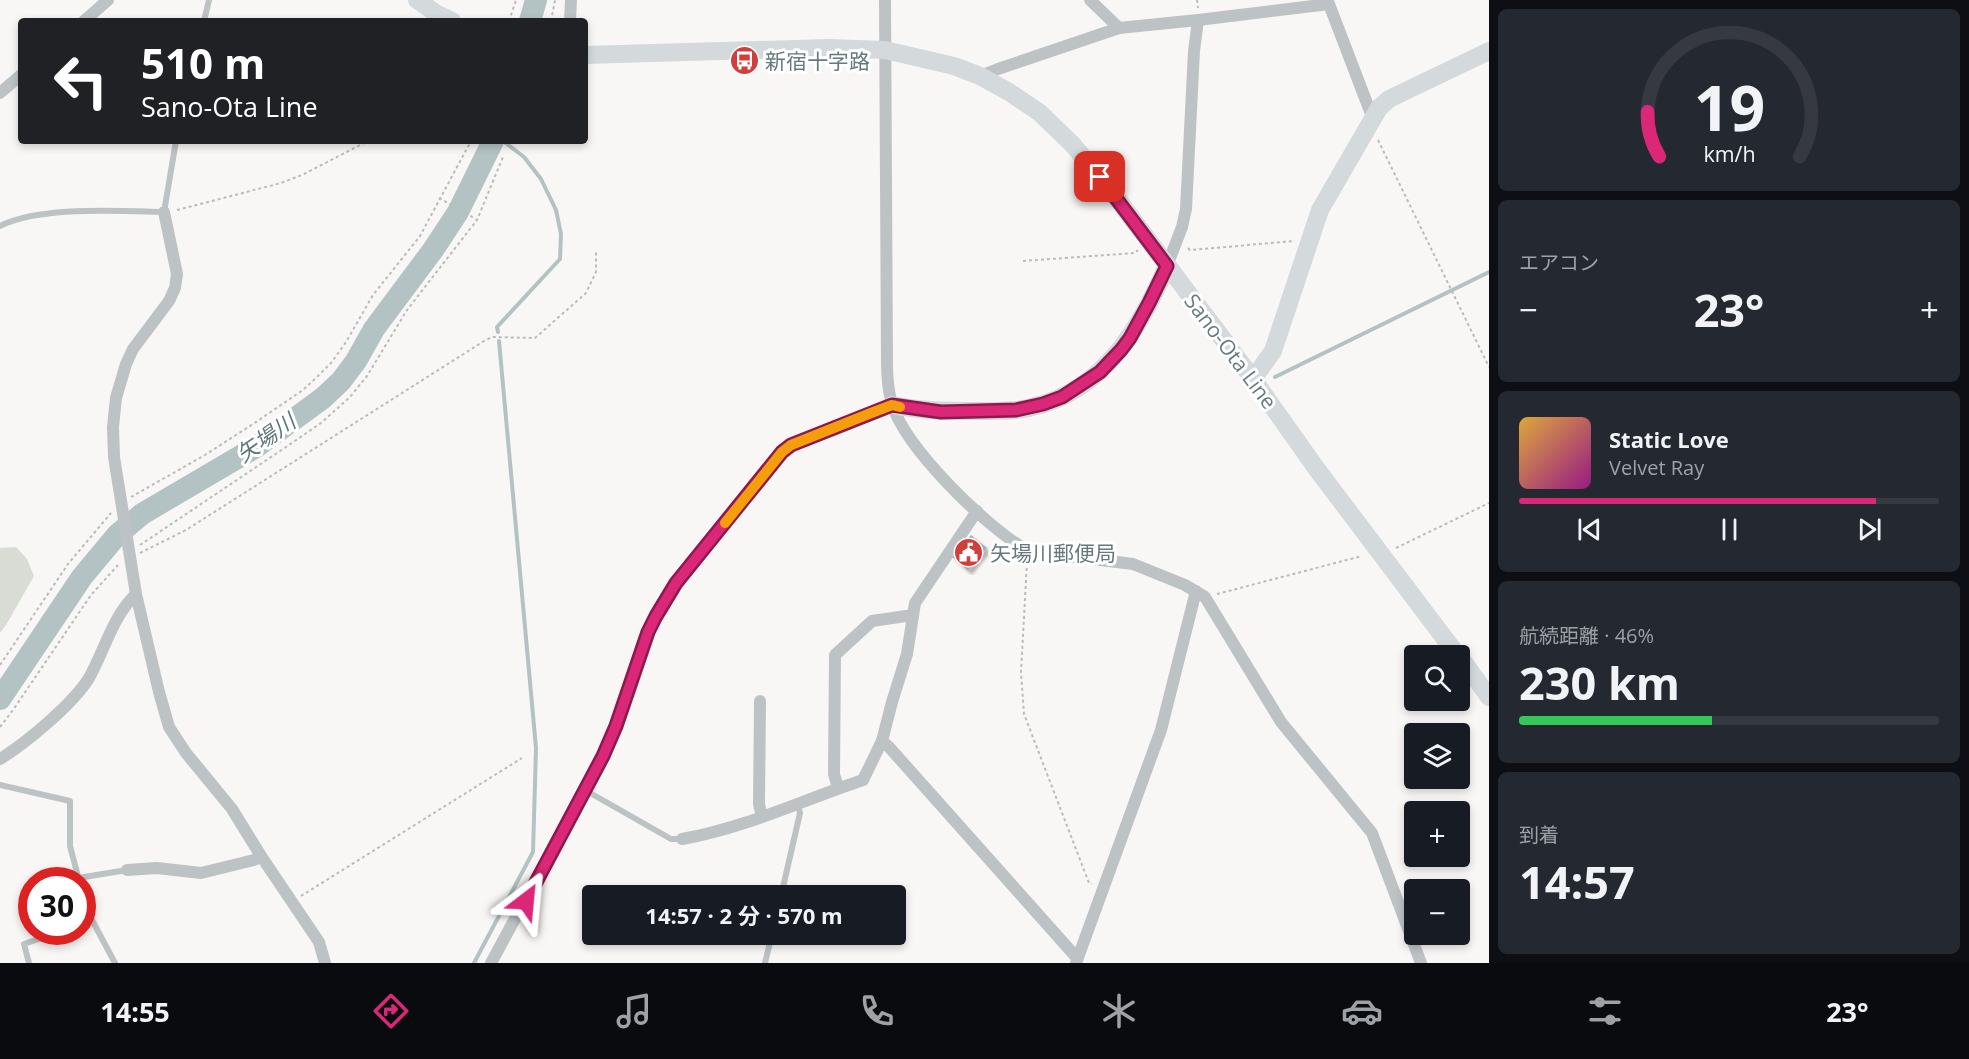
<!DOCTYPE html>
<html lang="ja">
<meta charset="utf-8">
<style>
:root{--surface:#171b24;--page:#242831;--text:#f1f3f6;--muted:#9ea1a6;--line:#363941;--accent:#db2777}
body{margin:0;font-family:"Open Sans","Noto Sans JP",sans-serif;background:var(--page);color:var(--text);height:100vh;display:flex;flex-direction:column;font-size:22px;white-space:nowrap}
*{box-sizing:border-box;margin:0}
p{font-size:20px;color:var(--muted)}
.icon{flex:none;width:33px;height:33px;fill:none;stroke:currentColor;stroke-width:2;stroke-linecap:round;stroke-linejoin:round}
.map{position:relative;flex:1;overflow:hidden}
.details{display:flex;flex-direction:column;gap:9px;padding:9px;background:#0d0f14;width:480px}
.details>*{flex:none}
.guide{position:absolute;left:18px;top:18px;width:570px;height:126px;border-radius:6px;box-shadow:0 3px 9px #0003;background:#202124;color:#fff;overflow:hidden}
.buttons{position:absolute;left:1404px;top:645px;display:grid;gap:12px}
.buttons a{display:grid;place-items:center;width:66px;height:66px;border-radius:6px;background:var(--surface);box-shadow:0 3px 9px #0003;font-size:30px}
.speed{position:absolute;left:18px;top:867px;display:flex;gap:12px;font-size:30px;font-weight:700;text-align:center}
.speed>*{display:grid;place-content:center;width:78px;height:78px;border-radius:50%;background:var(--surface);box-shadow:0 3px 9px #0003;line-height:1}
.speed .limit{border:9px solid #d22;background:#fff;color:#111}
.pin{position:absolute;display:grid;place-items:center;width:51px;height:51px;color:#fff;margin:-26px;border-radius:12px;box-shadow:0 3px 9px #0006}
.me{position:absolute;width:66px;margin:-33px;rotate:29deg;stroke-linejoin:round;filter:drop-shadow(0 0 4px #0008)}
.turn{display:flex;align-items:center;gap:21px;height:126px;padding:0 24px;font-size:27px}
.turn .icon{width:78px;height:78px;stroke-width:2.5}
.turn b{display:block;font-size:42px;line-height:51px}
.big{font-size:45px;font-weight:700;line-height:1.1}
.details .widget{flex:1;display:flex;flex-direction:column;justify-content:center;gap:9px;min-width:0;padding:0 21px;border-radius:9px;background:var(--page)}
.details .dial{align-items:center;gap:0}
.dial svg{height:156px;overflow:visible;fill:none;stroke:var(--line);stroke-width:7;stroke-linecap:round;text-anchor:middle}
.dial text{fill:var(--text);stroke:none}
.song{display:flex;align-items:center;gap:18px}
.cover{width:72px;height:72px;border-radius:9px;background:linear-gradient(135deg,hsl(40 70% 55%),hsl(310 70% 35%))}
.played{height:6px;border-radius:3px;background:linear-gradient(90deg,var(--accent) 85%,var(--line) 85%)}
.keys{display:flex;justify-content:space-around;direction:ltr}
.heat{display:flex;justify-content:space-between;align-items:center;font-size:33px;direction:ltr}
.charge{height:9px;border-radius:4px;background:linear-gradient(90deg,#34c759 46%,var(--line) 0)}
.trip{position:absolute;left:582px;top:885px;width:324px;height:60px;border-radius:6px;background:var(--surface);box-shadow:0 3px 9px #0003;font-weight:700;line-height:60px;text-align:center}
.tabs{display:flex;height:96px;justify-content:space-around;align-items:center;background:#090b0e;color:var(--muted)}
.tabs .icon{width:42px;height:42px}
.tabs .active{color:var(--accent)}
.tabs b{font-size:27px;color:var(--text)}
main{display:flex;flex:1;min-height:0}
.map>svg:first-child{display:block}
</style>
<main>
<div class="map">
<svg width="1489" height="963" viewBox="0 0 1489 963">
<defs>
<filter id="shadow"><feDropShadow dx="4" dy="4" stdDeviation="1.5" flood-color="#0004"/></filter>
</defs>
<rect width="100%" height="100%" fill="#f8f7f6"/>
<polygon fill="#d9dcd5" points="16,547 27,559 34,576 6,625 0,633 0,548"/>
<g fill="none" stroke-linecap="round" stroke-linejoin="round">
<g stroke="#b3c3c3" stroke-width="4">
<polyline points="498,332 497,327 560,259 561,234 556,210 541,179 524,157 503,141"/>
<polyline points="1275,377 1489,272"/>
<polyline points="474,963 533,852 536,748 499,341"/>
</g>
<g stroke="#b3c3c3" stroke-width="22">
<polyline points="530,21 536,0"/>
<polyline points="0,699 82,577 117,535 142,514 256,447 323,398 341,381 356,361 374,329 433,250 458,212 493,141"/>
</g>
</g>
<polygon fill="#a5afb2" filter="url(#shadow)" points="971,535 987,548 968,571 952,557"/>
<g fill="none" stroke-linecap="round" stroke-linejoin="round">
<g stroke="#b8bcbe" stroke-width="2" stroke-dasharray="3 3" stroke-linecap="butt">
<polyline points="1197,0 1198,8"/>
<polyline points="509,21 516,0"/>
<polyline points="551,21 555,0"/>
<polyline points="1378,140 1489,367"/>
<polyline points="439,198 476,219"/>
<polyline points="177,210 281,183 302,175 368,141"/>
<polyline points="1188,248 1190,250 1295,241"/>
<polyline points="1023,261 1135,253 1138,250"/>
<polyline points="131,497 205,455 253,424 303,390 318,376 331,363 346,342 373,295 420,236 471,141"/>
<polyline points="140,545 289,445 321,423 350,397 367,376 407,310 477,220 503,157"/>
<polyline points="1396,548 1489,503"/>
<polyline points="140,553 186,530 484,341 492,337 535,338 586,293 596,272 596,250"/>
<polyline points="1027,562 1021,672 1024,714 1089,883 1092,884"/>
<polyline points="1217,594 1362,556"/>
<polyline points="0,665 68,564 111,513"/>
<polyline points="0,727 13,710 91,595 118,565"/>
<polyline points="301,896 522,758"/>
</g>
<g stroke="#bdc3c5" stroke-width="6">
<polyline points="204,21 209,0"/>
<path d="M0 226C41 206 118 211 164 212L176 141"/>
<polyline points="0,785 70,801 70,846 79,880"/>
<polyline points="585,790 671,839 682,839"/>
<polyline points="78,878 127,870"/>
<polyline points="82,894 92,920 115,963"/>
<polyline points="781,896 800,813 798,804"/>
<polyline points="82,923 92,920"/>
<polyline points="29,963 24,944 59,932"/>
<polyline points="765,963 772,934"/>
</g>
<g stroke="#bdc3c5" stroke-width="12">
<path d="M885 0 887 363C887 376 888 390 892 404 906 449 986 527 1028 551L1133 564 1185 585 1205 597 1281 722 1372 833 1421 963"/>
<polyline points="1090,0 1119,28"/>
<polyline points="84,21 108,0"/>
<polyline points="570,21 571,0"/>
<polyline points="980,76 998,69 1119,28 1198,20"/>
<polyline points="0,93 21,75"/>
<polyline points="164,212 177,274 175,288 169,301 133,349 126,364 116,398 113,427 114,457 136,594 159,692 169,727 186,753 232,809 261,856 319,942 325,963"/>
<polyline points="1167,266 1182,227 1186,209 1194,51 1198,20 1329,4 1373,119"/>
<polyline points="760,701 759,804 762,817"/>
<polyline points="882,741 889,747 1077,958"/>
<path d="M0 759C26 743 73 704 89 678 105 650 112 617 136 594"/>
<polyline points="838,788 834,774 835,655 872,621 913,615"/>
<path d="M682 839C745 828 803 800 863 780L882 741 892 702 907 654 915 603 977 511"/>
<polyline points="127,870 157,868 201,873 254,860 261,856"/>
<polyline points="491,963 603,756 616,726 648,632 656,616 676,583 782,452 791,445 892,405"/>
<polyline points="1076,963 1161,730 1196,591"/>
</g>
<g stroke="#d4d9db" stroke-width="18">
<polyline points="417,0 437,14 452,21"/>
<polyline points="585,55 829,48 885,50 954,66 980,76 1009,92 1040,113 1073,145 1109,188 1253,379 1316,468 1458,656"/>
<polyline points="1253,379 1273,351 1320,210 1379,108 1389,99 1489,51"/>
<path d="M892 405C922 411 949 411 979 411 991 411 1004 411 1016 410 1097 400 1137 335 1167 266"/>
<polyline points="1460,657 1489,697"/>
</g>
</g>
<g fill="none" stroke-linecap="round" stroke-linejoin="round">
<defs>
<polyline id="route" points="526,901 603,756 616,726 648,632 656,616 676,583 782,452 791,445 892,405 941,412 1016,410 1043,404 1062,397 1100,372 1121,350 1130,338 1149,303 1167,266 1100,177"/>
</defs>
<use href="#route" stroke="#8e194d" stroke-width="15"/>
<use href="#route" stroke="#db2777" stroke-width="10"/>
<polyline stroke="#f59e0b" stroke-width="10" points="725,523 782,452 791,445 871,413 892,405 900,407"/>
</g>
<defs>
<symbol id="bus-disc" viewBox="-11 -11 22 22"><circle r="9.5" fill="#d23e3c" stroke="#fff"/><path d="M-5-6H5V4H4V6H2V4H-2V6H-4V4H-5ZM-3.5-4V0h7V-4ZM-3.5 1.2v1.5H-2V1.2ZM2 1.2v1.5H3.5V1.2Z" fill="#fff"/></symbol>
<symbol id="civic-disc" viewBox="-11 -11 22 22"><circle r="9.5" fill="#d23e3c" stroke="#fff"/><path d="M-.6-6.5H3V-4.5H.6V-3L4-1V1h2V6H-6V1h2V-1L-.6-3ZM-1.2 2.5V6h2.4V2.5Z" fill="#fff"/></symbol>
</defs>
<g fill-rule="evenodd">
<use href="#bus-disc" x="728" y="44" width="33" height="33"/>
<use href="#civic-disc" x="952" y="536" width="33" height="33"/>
</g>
<g text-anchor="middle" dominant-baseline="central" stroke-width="6" stroke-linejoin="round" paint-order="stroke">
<g font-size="21" fill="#66797d" stroke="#fff" text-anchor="start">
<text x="765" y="61">新宿十字路</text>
<text x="990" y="553">矢場川郵便局</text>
</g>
<g font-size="21" fill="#66797d" stroke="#fff">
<text transform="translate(1231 351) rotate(53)">Sano-Ota Line</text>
</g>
<g font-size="22" font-style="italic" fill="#607778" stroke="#fff">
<text transform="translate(265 437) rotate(-35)">矢場川</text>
</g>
</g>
</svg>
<div class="buttons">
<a><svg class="icon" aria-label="search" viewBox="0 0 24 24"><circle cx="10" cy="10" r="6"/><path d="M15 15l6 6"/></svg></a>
<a><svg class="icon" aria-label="layers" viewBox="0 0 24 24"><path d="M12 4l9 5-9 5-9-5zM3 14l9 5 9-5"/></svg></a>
<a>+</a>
<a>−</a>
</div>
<div class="speed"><div class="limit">30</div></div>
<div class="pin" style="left:1100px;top:177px;background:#d93025"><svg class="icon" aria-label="arrive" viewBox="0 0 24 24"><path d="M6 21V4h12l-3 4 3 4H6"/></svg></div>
<svg class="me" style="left:526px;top:901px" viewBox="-20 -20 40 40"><path d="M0-17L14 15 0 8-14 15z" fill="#db2777" stroke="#fff" stroke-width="4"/></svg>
<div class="trip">14:57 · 2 分 · 570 m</div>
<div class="guide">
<div class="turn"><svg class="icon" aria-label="left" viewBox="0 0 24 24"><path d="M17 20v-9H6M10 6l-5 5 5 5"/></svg><div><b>510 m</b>Sano-Ota Line</div></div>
</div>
</div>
<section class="details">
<div class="widget dial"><svg viewBox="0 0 100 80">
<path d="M14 69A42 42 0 1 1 86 69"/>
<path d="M14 69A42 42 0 0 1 8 46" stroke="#db2777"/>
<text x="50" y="56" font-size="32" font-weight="700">19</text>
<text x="50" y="72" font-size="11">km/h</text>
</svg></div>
<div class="widget"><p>エアコン</p>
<div class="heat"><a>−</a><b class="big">23°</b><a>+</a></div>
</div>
<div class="widget">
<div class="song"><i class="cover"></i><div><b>Static Love</b><p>Velvet Ray</p></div></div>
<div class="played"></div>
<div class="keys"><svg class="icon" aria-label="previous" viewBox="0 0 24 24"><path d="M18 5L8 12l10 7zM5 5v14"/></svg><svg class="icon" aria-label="pause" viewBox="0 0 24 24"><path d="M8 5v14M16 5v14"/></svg><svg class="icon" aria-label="next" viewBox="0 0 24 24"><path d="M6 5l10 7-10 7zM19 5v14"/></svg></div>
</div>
<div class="widget"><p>航続距離 · 46%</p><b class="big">230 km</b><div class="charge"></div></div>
<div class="widget"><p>到着</p><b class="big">14:57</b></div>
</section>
</main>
<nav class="tabs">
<b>14:55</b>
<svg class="icon active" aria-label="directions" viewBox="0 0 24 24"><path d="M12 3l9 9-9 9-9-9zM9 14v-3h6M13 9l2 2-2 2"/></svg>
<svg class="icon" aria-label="music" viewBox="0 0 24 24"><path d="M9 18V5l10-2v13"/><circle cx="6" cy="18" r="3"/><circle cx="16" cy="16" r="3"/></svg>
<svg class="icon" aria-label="phone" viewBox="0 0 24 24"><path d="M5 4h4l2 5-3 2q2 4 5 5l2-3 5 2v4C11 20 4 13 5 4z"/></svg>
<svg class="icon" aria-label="climate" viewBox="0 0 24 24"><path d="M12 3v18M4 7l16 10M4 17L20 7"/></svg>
<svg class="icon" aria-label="car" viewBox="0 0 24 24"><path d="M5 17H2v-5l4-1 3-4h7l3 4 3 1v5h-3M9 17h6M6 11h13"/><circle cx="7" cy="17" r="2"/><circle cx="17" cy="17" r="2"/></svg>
<svg class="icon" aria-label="filters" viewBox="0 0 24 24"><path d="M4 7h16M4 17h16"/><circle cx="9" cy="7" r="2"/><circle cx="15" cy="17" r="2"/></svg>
<b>23°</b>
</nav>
